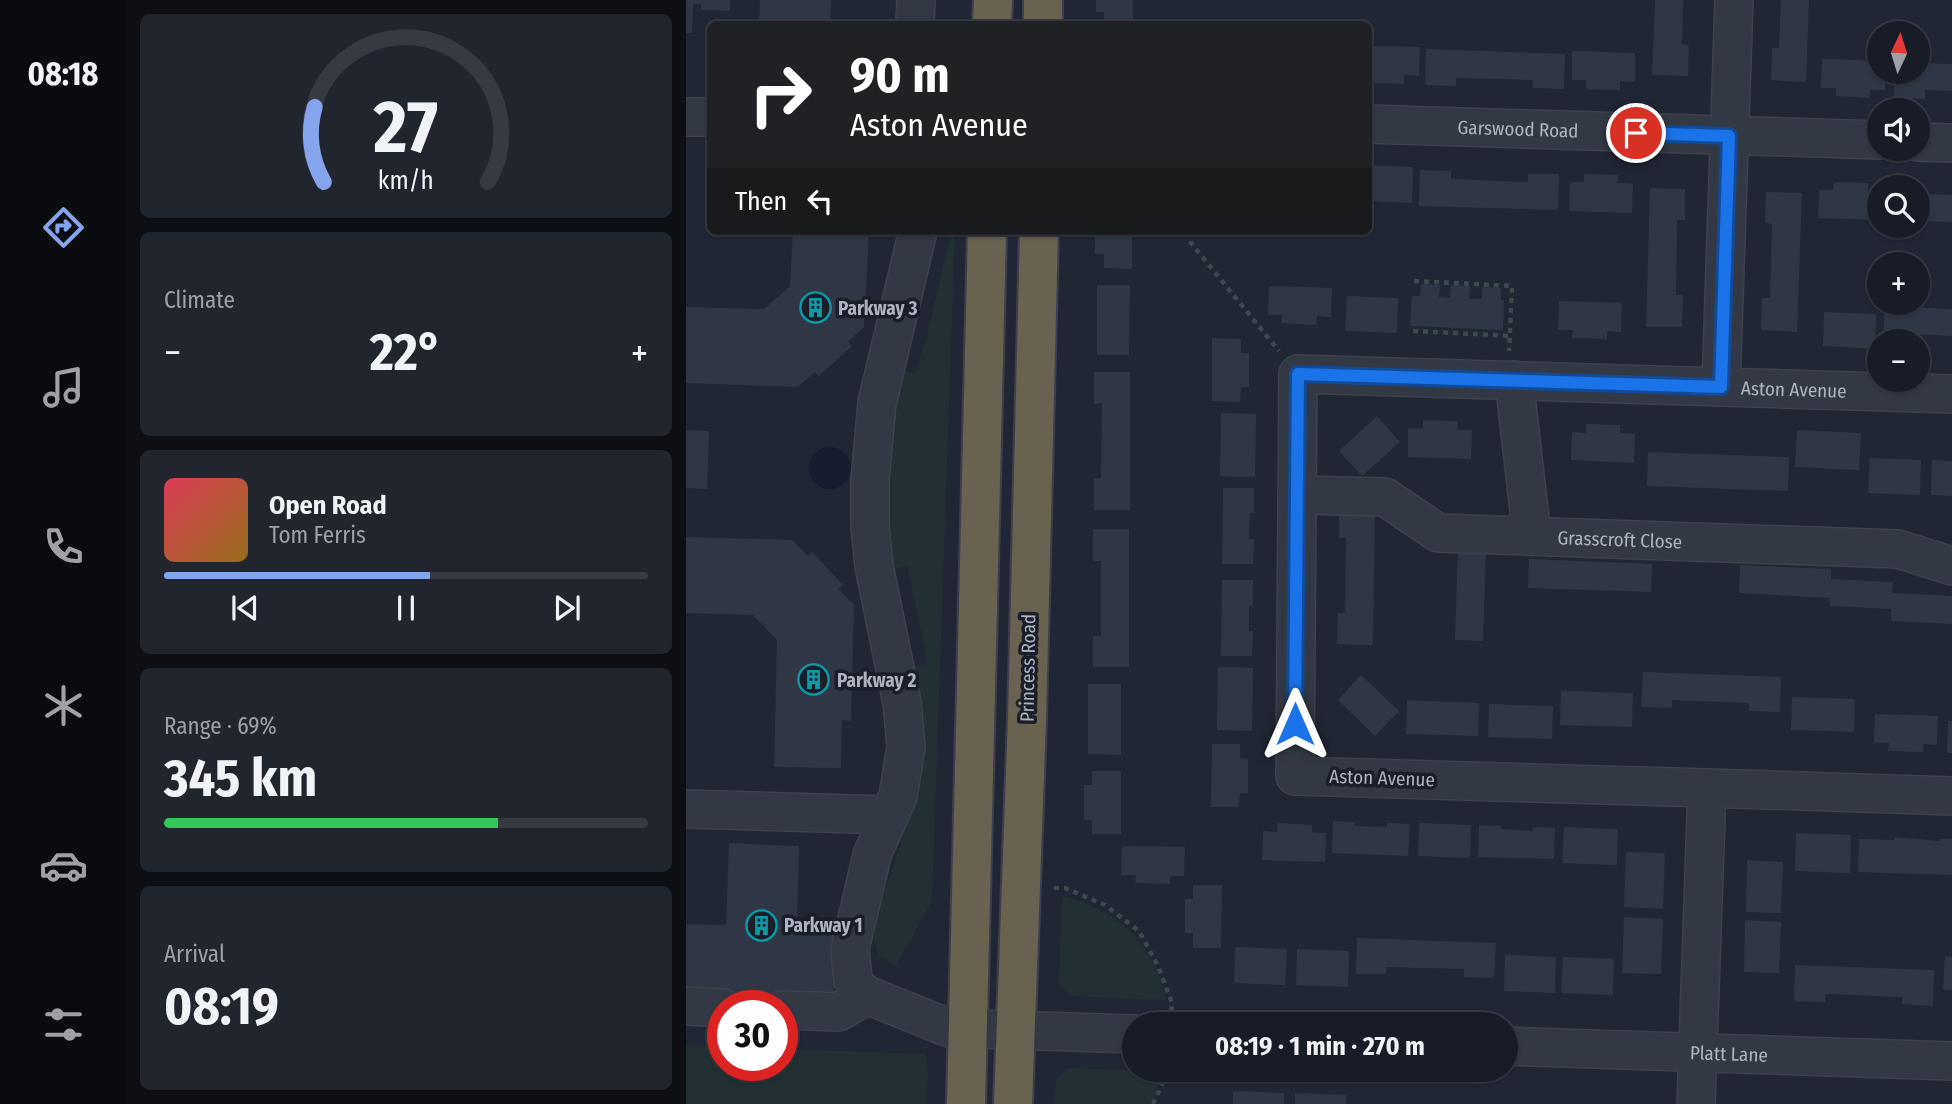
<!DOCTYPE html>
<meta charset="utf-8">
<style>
:root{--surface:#181c26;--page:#21252e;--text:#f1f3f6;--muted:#9fa1a7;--line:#363a43;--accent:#85a4ee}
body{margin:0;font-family:"Fira Sans Condensed",sans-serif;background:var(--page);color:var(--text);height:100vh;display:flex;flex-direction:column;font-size:26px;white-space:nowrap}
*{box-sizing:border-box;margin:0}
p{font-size:23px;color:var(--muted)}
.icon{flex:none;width:38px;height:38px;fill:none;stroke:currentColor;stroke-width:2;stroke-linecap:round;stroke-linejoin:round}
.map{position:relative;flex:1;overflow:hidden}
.details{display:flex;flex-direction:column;gap:14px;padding:14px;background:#0d0f15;width:560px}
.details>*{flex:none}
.hud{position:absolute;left:21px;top:21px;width:665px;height:214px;border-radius:10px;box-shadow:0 2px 5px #0004,0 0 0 2px var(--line);background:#202124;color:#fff;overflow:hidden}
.needle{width:46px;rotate:4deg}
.fabs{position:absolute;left:1181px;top:21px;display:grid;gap:14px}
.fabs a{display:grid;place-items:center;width:63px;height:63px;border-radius:50%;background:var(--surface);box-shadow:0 2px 5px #0004,0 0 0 2px var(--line);font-size:35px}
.speed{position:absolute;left:21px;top:990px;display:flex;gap:14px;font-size:35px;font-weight:700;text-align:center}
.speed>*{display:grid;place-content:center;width:91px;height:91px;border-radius:50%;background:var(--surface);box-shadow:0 2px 5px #0004,0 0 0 2px var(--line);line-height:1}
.speed .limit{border:10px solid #d22;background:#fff;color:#111}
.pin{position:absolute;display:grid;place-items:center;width:60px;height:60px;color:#fff;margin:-30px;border:4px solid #fff;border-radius:50%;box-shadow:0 2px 7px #0007}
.me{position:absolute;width:77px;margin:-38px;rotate:0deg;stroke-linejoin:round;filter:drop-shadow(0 0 5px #0008)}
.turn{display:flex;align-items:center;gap:24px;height:147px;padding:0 28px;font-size:32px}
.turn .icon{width:91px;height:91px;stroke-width:2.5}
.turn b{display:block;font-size:49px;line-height:60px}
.then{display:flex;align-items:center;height:66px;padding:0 28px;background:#0003;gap:14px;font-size:26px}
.big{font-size:52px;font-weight:700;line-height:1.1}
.details .widget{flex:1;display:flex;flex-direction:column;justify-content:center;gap:10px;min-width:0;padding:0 24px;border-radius:10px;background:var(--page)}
.details .dial{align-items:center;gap:0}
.dial svg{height:182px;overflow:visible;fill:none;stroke:var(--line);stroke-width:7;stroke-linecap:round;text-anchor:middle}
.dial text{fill:var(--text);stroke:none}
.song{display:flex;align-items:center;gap:21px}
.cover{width:84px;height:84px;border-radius:10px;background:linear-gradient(135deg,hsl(350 70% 55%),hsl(40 70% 35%))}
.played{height:7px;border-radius:4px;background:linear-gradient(90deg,var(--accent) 55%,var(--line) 55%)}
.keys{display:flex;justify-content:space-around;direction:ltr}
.heat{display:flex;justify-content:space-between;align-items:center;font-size:38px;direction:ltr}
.charge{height:10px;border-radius:5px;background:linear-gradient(90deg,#34c759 69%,var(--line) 0)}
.trip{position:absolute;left:436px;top:1012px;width:396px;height:70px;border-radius:35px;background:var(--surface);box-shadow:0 2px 5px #0004,0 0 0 2px var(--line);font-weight:700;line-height:70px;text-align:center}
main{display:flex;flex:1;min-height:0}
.tab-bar{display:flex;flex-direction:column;width:126px;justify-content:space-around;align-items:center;background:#0a0b0f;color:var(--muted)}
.tab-bar .icon{width:49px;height:49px}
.tab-bar .active{color:var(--accent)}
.tab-bar b{font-size:32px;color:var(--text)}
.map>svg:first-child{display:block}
</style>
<main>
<nav class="tab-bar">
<b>08:18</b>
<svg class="icon active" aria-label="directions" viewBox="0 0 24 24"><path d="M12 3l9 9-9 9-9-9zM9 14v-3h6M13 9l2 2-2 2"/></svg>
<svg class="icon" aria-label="music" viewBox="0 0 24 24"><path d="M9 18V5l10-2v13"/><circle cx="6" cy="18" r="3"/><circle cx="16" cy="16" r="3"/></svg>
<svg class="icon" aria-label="phone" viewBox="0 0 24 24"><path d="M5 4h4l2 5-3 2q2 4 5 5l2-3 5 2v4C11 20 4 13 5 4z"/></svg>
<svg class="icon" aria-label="climate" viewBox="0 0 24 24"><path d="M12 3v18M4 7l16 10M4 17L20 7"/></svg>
<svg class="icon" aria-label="car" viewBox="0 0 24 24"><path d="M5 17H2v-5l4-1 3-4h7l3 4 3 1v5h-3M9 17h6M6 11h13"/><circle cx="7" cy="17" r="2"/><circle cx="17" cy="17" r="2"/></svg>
<svg class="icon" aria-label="filters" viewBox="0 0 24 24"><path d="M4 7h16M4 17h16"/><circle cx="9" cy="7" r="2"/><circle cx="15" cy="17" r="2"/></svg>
</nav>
<section class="details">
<div class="widget dial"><svg viewBox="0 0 100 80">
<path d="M14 69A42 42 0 1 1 86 69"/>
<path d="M14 69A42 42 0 0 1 10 36" stroke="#85a4ee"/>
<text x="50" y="56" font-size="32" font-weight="700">27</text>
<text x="50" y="72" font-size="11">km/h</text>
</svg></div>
<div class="widget"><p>Climate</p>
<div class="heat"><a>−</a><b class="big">22°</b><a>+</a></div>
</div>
<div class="widget">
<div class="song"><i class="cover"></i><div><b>Open Road</b><p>Tom Ferris</p></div></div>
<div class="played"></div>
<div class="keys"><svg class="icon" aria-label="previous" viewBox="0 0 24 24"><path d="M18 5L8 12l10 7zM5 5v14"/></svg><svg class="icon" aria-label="pause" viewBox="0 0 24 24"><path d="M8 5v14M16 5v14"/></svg><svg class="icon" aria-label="next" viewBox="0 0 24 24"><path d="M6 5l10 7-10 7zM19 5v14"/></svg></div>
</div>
<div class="widget"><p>Range · 69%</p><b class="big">345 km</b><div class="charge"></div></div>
<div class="widget"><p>Arrival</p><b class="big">08:19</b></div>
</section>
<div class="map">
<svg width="1266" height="1104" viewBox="0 0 1266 1104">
<rect width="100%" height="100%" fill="#202633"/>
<g fill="#223034">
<polygon points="245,231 269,231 246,901 210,966 192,955 187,933 189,920 213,850 223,808 223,668 242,663 221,566 199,570 196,544 209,368 229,374 240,340 264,239"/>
<path d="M376 896C433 910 467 942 480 1000L384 996 373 984Z"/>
<polygon points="0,1046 37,1047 37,1066 96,1066 96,1049 240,1054 242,1070 241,1104 0,1104"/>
<polygon points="381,1068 478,1071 465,1104 369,1104 370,1080"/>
</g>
<circle fill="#151d2f" cx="144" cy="468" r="21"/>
<g fill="#2f3747">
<polygon points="0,0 44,0 44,11 15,10 15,4 7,4 6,33 0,33"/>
<polygon points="74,0 145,0 144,24 73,24"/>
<polygon points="410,0 447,0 447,24 418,24 418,12 410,12"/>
<polygon points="969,0 997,0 996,44 1003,45 1002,76 966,75"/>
<polygon points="1095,0 1123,0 1120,82 1085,80 1086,48 1093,48"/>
<polygon points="682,46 734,47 733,76 718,75 718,84 684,83"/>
<polygon points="740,49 879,54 878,89 847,88 847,80 770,78 770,86 739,85"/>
<polygon points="886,51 949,53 949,82 934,81 934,90 900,89 900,80 886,80"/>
<polygon points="1136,59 1194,61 1194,72 1199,72 1199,90 1184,90 1184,98 1150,96 1150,88 1135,88"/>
<polygon points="1232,63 1266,64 1266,91 1239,90 1239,99 1208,98 1209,72 1232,72"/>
<polygon points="682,165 727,167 726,203 682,201"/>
<polygon points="734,170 765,171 765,179 842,182 842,174 873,174 872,210 733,206"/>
<polygon points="898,174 932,175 932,183 947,184 946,213 883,211 884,182 898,182"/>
<polygon points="1148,182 1182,183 1182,191 1194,191 1194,220 1132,218 1133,190 1147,190"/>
<polygon points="1232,186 1238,186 1238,194 1266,195 1266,222 1232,221"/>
<polygon points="964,188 999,189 999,220 991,220 990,295 997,295 996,327 960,327"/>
<polygon points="1080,192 1116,193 1111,332 1075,330 1076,298 1084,298 1086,224 1079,223"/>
<polygon points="107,231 183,231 178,327 162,342 166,346 133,376 129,372 112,387 0,383 0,307 78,309 104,286"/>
<polygon points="409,231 446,231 446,269 418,268 418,254 409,254"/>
<polygon points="735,284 754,285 753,297 764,298 765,285 784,286 783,299 796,299 796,287 815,288 815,300 818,300 817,330 724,326 726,296 734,296"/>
<polygon points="411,285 444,285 443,355 411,355"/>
<polygon points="583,286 646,288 645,317 631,316 630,325 596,323 596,315 582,315"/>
<polygon points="661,296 712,298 711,333 659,331"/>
<polygon points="873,301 936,303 935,332 921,331 921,339 886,338 887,330 872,330"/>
<polygon points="1199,306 1266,309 1266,336 1228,334 1228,341 1197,341"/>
<polygon points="1138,312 1190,314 1189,349 1137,346"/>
<polygon points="526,338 555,339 555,353 563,353 563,387 555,387 554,402 526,401"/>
<polygon points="408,372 444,372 444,510 408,510 408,478 415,478 416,403 408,404"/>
<polygon points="535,413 570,414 569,477 534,476"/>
<polygon points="691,416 714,442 676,476 653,451"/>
<polygon points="737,420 772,421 771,430 786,430 785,459 722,457 722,428 737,429"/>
<polygon points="900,424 934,425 934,433 949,434 948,463 885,460 886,432 900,433"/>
<polygon points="0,430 23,431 21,489 0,488"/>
<polygon points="1111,430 1175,433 1173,470 1109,467"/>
<polygon points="962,452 1103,457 1102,491 961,486"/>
<polygon points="1184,458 1235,460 1234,495 1182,493"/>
<polygon points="1246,460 1266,461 1266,496 1245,495"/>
<polygon points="537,488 568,488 568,513 564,513 563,539 568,539 567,564 536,564"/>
<polygon points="653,506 689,506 687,645 651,644 652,613 659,613 660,538 653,538"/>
<polygon points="407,529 443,529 443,667 407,667 407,636 415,636 415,561 407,561"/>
<polygon points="0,537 106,540 122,556 126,552 157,585 152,589 168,605 165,721 156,720 155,768 88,767 91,640 67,615 0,613"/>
<polygon points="772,547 800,548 797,641 769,640"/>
<polygon points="843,559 966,564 965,592 842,588"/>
<polygon points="1054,565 1145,569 1145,579 1207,582 1206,593 1266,596 1266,624 1205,621 1205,609 1144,606 1144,598 1053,593"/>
<polygon points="536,580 567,580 567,606 563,606 563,631 567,631 566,656 535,656"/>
<polygon points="532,667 567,668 566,731 531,730"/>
<polygon points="957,672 1095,677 1094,712 1063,711 1063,703 986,700 986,708 955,707"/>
<polygon points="675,675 713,711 689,736 652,700"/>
<polygon points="402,684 435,684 435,755 402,754"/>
<polygon points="875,691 947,693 946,727 874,725"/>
<polygon points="1106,697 1169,699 1168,732 1105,730"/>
<polygon points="721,700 793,703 792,736 720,734"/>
<polygon points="803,704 867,706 866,739 802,737"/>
<polygon points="1189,714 1252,716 1251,745 1237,744 1237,752 1202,751 1203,743 1188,743"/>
<polygon points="1262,721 1266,721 1266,753 1261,753"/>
<polygon points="526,744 554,744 554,758 562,759 562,793 554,793 553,807 525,807"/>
<polygon points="406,771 435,771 435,834 406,834 406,820 398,820 398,785 406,785"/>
<polygon points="647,821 669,822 669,826 701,827 701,823 724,824 722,856 646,853"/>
<polygon points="592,823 626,825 626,832 640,833 639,862 576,860 577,831 591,832"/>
<polygon points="733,823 785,825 784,858 732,856"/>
<polygon points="793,825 815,826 815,829 847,831 847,827 869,828 868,859 792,857"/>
<polygon points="878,827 932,829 931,865 876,863"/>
<polygon points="1110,833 1165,835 1164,873 1109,871"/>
<polygon points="1208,837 1254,841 1254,839 1266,839 1266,875 1172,872 1173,839 1208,840"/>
<polygon points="43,843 113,846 111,928 151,930 148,1001 79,1006 37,1005 0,995 0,924 40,925"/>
<polygon points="436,846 499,847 498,876 484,876 484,884 449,883 450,875 435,875"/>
<polygon points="940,852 979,853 977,909 938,907"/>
<polygon points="1061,860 1097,862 1095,913 1060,912"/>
<polygon points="507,885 536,885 535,948 507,948 507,933 499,933 499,899 507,899"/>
<polygon points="938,917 977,919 975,974 936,973"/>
<polygon points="1059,920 1095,922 1093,973 1058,972"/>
<polygon points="671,938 810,943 808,978 778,977 778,969 701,967 700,974 670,974"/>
<polygon points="549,947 601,949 599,985 548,983"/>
<polygon points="611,949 663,951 662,987 610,985"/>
<polygon points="819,955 870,957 869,993 818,991"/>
<polygon points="1259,956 1266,957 1266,990 1257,990"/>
<polygon points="877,957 928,959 927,995 875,993"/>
<polygon points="1109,965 1248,970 1247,1006 1216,1004 1216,997 1139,994 1139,1002 1108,1001"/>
<polygon points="547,1091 598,1093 598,1104 547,1104"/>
<polygon points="609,1093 660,1095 660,1104 609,1104"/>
</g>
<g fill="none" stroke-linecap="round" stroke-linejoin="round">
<defs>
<g id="minor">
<path id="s1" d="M1048 0 1035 387 1266 394"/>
<polyline points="229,24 230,0"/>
<polyline points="0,117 24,117"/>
<path id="s2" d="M682 124 1194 140"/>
<polyline points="1232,142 1266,143"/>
<polyline points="232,231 191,403 184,480 184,527 188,566 216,703 220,747 212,796 186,855 164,949 167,980 173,989 181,995 263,1028 448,1034"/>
<polyline points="828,380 846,536"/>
<path id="s3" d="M611 495 699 497 752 533 1212 549 1266 566"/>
<polyline points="1021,788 609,776 612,374 1035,387"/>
<polyline points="0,809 203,815"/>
<polyline points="0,1006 37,1008"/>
<polyline points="96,1010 153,1012 181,995"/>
<path id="s4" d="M819 1046 1266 1061"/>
<polyline points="1010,1104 1021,788 1266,796"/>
</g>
<g id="highway">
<polyline points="306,24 307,0"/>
<polyline points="357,24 357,0"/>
<polyline points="280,1104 301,231"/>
<polyline points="327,1104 341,719 353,231"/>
</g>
</defs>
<use href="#minor" stroke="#3d424d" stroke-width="40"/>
<use href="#highway" stroke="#3b404b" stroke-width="42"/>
<g stroke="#3a4a4d" stroke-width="4.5" stroke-dasharray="5 5" stroke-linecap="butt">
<polyline points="505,231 505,243 593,351"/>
<polyline points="728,281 826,286 823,351"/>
<polyline points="727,331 824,336"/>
<polyline points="368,888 379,888 419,905 453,931 472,966 486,1003 485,1024"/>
<polyline points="467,1104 483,1069"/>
</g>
<use href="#minor" stroke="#333944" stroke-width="37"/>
<use href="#highway" stroke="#696251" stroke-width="38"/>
</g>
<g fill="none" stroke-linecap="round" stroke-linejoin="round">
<defs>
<polyline id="route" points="609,724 612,374 1035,387 1043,136 950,133"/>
</defs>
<use href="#route" stroke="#114b97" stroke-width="18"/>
<use href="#route" stroke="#1a73e8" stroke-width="12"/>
</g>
<defs>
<symbol id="building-ring" viewBox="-11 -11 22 22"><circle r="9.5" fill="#191e28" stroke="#0f9aa8" stroke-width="1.5"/><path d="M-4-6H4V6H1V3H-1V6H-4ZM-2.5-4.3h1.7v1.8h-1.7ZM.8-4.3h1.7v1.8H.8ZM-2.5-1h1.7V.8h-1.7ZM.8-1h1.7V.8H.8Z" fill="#0f9aa8"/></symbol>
</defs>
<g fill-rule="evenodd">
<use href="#building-ring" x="112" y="290" width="35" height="35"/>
<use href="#building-ring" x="110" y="662" width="35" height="35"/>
<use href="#building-ring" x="58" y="908" width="35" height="35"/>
</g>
<g text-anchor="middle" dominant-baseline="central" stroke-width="7" stroke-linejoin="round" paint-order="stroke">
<g font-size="19" fill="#adb3c1" stroke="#191e28">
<text stroke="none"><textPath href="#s2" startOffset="150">Garswood Road</textPath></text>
<text stroke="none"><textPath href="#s1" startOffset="460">Aston Avenue</textPath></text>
<text stroke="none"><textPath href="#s3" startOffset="334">Grasscroft Close</textPath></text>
<text transform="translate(342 668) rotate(-89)">Princess Road</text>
<text transform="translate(696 778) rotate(2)">Aston Avenue</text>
<text stroke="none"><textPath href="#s4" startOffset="224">Platt Lane</textPath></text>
</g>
<g font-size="19" font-weight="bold" fill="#adb3c1" stroke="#191e28" text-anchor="start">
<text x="152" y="308">Parkway 3</text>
<text x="151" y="680">Parkway 2</text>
<text x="98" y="925">Parkway 1</text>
</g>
</g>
</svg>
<div class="fabs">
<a><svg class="needle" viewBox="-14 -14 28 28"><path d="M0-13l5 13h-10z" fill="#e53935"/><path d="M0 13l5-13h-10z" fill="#9fa1a7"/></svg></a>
<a><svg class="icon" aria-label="sound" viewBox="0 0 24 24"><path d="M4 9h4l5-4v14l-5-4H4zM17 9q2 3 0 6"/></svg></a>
<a><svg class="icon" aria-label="search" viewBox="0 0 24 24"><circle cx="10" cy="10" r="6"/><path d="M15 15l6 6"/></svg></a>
<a>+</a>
<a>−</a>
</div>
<div class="speed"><div class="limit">30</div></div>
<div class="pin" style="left:950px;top:133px;background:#d93025"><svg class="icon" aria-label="arrive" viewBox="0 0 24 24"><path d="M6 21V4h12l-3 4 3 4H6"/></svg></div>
<svg class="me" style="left:609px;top:724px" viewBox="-20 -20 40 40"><path d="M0-17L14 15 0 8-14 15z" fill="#1a73e8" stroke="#fff" stroke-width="4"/></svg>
<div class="trip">08:19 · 1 min · 270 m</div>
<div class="hud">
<div class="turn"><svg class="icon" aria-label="right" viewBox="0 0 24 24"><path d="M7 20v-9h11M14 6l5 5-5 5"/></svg><div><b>90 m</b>Aston Avenue</div></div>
<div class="then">Then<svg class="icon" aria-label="left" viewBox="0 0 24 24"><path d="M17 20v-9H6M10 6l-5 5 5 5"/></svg></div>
</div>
</div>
</main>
